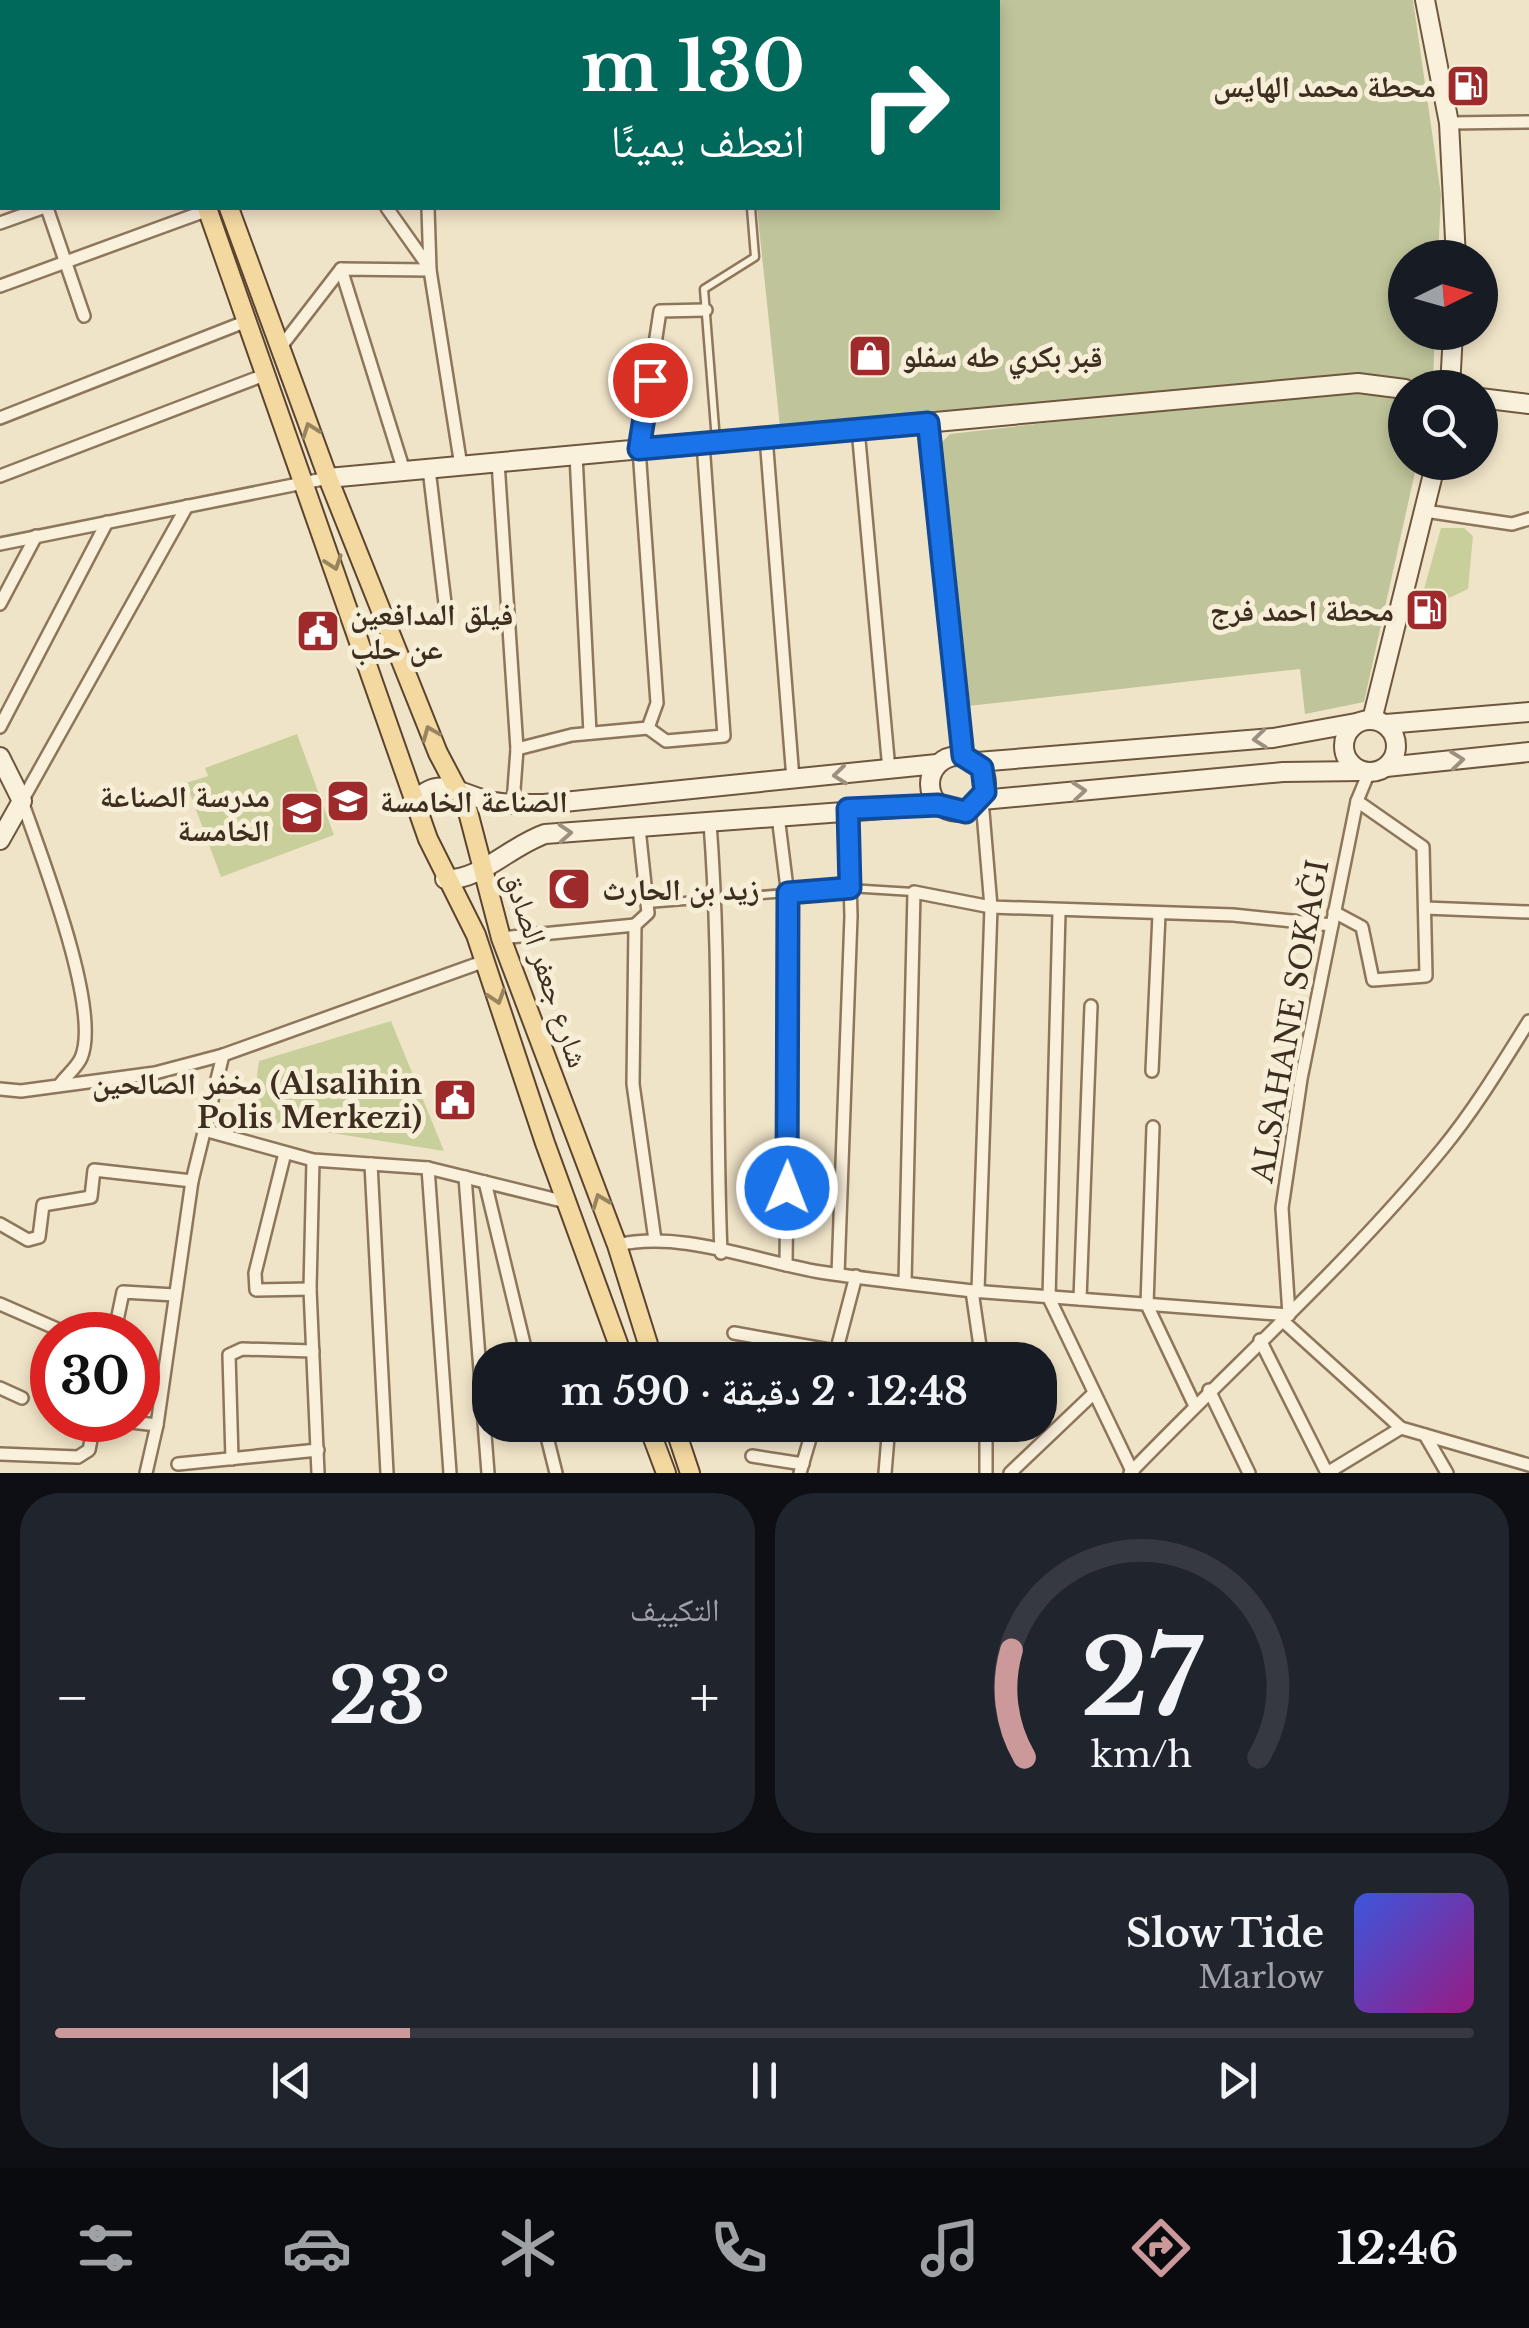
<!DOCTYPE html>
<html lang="ar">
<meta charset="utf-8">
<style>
:root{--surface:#171b24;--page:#20242c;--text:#f1f3f6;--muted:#9ea1a6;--line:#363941;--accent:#cc999b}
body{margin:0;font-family:"Libre Baskerville","Noto Naskh Arabic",serif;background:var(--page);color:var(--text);direction:rtl;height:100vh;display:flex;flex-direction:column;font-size:38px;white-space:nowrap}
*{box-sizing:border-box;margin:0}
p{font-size:32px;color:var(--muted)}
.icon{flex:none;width:55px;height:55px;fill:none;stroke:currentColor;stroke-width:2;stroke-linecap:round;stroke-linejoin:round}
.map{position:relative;height:1473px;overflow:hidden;direction:ltr}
.drawer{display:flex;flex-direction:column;gap:20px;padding:20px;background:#0d0f14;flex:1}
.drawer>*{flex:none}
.top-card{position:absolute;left:0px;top:0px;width:1000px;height:210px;box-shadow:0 5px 15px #0003;direction:rtl;background:#00695c;color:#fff;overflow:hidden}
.needle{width:65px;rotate:85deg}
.fabs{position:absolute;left:1388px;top:240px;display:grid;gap:20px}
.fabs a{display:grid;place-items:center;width:110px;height:110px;border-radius:50%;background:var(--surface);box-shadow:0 5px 15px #0003;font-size:50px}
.speed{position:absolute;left:30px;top:1312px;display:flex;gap:20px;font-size:50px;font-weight:700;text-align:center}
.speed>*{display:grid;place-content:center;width:130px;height:130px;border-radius:50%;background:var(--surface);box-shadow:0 5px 15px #0003;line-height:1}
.speed .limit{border:15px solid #d22;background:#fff;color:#111}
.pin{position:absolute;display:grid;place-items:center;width:85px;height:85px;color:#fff;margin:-42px;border:5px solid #fff;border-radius:50%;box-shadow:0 2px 10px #0007}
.me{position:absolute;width:110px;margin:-55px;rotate:1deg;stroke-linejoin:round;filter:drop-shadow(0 0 8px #0008)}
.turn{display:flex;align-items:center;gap:35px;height:210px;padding:0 30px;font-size:45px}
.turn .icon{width:130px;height:130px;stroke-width:2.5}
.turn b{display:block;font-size:70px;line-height:85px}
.big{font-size:75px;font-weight:700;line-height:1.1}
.drawer .card{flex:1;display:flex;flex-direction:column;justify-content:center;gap:15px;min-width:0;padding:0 35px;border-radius:40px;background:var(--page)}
.drawer .dial{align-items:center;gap:0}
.dial svg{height:260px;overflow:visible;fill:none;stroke:var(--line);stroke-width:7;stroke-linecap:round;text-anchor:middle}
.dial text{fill:var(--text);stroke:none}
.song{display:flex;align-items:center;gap:30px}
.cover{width:120px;height:120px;border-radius:15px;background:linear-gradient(135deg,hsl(230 70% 55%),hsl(310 70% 35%))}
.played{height:10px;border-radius:5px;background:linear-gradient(90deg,var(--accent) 25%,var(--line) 25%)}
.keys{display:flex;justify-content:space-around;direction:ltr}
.heat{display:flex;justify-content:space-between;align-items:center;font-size:55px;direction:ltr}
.drawer .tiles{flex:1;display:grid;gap:20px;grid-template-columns:1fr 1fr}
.card:last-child{grid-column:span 2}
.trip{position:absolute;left:472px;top:1342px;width:585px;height:100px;border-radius:40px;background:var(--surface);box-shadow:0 5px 15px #0003;font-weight:700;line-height:100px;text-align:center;direction:rtl}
.menu{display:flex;height:160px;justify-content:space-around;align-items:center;background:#090b0e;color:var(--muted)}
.menu .icon{width:70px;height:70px}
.menu .on{color:var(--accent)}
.menu b{font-size:45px;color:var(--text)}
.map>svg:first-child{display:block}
</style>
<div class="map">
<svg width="1529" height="1473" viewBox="0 0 1529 1473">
<rect width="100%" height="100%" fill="#f0e4c8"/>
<g fill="#c9cf9b">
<polygon points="1441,528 1464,528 1473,536 1468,589 1447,599 1421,600"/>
<polygon points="297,734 334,835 221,877 186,783 208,776 205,768"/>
<polygon points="391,1021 444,1151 251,1120 259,1061"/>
</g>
<g fill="#bfc49a">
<polygon points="779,0 1413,0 1441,195 1438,257 1405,258 1405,332 1435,333 1433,381 1381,378 780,427 757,208 998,208 998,2"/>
<polygon points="1357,394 1405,398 1405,462 1417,463 1364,702 1305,714 1300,669 959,707 939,459 939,445 950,434 1166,409"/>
</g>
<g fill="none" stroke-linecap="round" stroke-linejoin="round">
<defs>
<g id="lane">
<polyline points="716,441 704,289 755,257 751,208"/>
<polyline points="647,904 849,888 913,892"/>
</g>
<g id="street">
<polyline points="289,0 291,2"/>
<polyline points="400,0 402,2"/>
<polyline points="32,2 42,0"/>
<polyline points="317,2 319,0"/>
<polyline points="526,2 527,0"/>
<polyline points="763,2 764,0"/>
<polyline points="0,10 2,10"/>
<polyline points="1449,123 1529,122"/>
<polyline points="0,139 2,138"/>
<polyline points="47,208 84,316"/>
<polyline points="387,208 428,266"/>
<polyline points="428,208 430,270 461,466"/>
<polyline points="0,223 42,208"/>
<polyline points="341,269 404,471"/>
<polyline points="0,286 208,210"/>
<polyline points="280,348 341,269 430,270"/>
<polyline points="0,418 247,321"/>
<polyline points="928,423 963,756"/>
<polyline points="858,429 889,770"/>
<polyline points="766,437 793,779"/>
<polyline points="576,455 590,733"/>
<polyline points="498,462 517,749 513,803"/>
<polyline points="429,469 447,620"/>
<polyline points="0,476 267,374"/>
<polyline points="1425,511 1512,524 1529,519"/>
<polyline points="0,544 328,478"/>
<polyline points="0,604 36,536"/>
<polyline points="0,727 107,522"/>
<polyline points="648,728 666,741 724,736 703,443"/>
<polyline points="517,749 572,735 648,728 657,703 639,449 660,311 706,310"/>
<polyline points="982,800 991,907 1233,915 1332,925"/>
<polyline points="778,816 790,912 786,1265"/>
<path d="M710 823C721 966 715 1109 721 1253"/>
<polyline points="1425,908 1529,912"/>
<polyline points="1059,912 1049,1298 1133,1473"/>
<polyline points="1334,912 1362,927 1373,980 1426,976 1423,847 1357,801"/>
<polyline points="635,925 648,913 639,828"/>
<polyline points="501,938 635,925 633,1084 655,1240"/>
<polyline points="1152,1071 1159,914"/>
<path d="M61 1083C67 1075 77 1067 81 1058 102 1010 40 853 22 801L187 506"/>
<polyline points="0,1089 21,1091 155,1073 223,1055 485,961"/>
<polyline points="1153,1127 1147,1305 1194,1404"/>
<polyline points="204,1130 313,1160 428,1168 566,1202"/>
<polyline points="285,1153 255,1273 256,1290 310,1289"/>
<polyline points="313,1160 310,1289 318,1473"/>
<polyline points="371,1164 387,1473"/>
<polyline points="428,1168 450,1473"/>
<polyline points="465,1177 488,1473"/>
<polyline points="485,1182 528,1360"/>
<polyline points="0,1224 28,1240 39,1237 43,1205 91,1197 94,1170 192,1181"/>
<path d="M617 1245C681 1230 755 1261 820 1272 871 1280 922 1285 972 1291"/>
<polyline points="838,1274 851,916 848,809"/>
<polyline points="905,1282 914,892 991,907 978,1291"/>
<polyline points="1080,1299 1091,1006"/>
<polyline points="0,1304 64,1332"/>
<polyline points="1283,1321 1401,1428 1529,1465"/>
<polyline points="734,1333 835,1351"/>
<polyline points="114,1335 123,1292 175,1295"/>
<polyline points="1260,1340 1327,1473"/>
<polyline points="834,1360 856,1276"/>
<polyline points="982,1360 972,1291 1289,1315 1282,1208 1301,1079 1357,801 1369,772"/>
<polyline points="0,1388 22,1398"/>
<polyline points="1209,1390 1249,1473"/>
<polyline points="113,1420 157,1425"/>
<polyline points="544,1425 556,1473"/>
<polyline points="1425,1435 1447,1473"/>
<polyline points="0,1454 78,1457 89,1450 95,1420"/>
<polyline points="752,1456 803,1464"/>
<polyline points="232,1459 229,1355 242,1349 313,1351"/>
<polyline points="178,1464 318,1450"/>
<polyline points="146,1473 157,1425 192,1181 223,1055"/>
<polyline points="800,1473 814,1425"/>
<polyline points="885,1473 889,1425"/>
<polyline points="986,1473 986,1425"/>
<polyline points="1010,1473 1093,1394"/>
<path d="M1130 1473C1234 1365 1348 1264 1443 1148 1475 1109 1502 1064 1529 1021"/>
<polyline points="1327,1473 1401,1428"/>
</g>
<g id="secondary">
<polyline points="1425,0 1449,123 1456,258"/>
<polyline points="0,112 2,112"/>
<polyline points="1450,388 1453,332"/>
<polyline points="1480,398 1529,404"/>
<polyline points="328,478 1358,383 1405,389"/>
<circle cx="1370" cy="746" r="26"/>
<polyline points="1372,720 1436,462"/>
<polyline points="1386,724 1529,712"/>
<circle cx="958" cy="784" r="28"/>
<polyline points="0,757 22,801 0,840"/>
<polyline points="977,762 1273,738 1356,723"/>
<polyline points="1386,767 1529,752"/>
<polyline points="982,800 1283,772 1361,771"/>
<path d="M416 801C438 774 462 795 489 801 507 805 526 804 544 804L937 764"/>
<path d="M445 879C478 882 510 846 545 834L938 805"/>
</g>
<g id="primary">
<polyline points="131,0 132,2"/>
<polyline points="153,0 154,2"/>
<polyline points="207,208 428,839 476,935 545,1143 624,1360"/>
<polyline points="229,208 328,478 438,753 467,808 501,938 617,1245 653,1360"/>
<polyline points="648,1425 666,1473"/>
<polyline points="674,1425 690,1473"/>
</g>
</defs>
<use href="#lane" stroke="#8d765c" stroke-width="11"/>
<use href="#street" stroke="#8d765c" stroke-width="16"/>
<use href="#secondary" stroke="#6f573f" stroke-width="22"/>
<use href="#primary" stroke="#5b4430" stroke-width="22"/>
<use href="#lane" stroke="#faf1dc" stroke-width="6"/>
<use href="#street" stroke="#faf1dc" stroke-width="11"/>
<use href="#secondary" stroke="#faf1dc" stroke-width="18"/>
<use href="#primary" stroke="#f3d9a0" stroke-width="18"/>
</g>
<defs><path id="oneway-chevron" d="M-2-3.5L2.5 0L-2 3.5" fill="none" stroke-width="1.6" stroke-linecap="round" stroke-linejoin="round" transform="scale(2.5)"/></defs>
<g stroke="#988460">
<use href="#oneway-chevron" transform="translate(310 430) rotate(-110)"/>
<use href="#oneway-chevron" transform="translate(334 563) rotate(71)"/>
<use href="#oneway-chevron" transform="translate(430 733) rotate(-112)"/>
<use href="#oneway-chevron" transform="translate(497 997) rotate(72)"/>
<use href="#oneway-chevron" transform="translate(600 1201) rotate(-111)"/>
</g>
<g stroke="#9c907e">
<use href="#oneway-chevron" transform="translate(1260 739) rotate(174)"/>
<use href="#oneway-chevron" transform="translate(1457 760) rotate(-6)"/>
<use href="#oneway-chevron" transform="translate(840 775) rotate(174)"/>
<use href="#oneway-chevron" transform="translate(1079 791) rotate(-5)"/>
<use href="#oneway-chevron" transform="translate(565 833) rotate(-4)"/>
</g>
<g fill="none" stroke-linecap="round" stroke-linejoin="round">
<defs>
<polyline id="route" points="650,380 639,449 928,423 963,756 982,768 985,792 966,812 938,805 848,809 850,888 788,893 787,1188"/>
</defs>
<use href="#route" stroke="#114b97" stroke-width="25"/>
<use href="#route" stroke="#1a73e8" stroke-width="18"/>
</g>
<defs>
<symbol id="fuel-square" viewBox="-11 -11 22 22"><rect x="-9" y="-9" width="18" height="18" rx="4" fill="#9e2a2b" stroke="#f7eed8"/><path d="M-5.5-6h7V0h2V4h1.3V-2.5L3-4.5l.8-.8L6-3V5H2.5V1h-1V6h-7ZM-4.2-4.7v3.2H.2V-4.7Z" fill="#fff"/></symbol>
<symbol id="shop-square" viewBox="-11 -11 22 22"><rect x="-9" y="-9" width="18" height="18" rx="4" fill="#9e2a2b" stroke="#f7eed8"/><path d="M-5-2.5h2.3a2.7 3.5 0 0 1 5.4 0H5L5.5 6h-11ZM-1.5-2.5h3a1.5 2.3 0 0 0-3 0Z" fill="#fff"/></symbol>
<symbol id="civic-square" viewBox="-11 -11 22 22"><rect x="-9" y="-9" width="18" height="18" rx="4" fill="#9e2a2b" stroke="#f7eed8"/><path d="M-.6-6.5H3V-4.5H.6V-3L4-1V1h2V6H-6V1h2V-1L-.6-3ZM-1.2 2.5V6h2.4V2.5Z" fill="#fff"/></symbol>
<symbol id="school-square" viewBox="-11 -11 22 22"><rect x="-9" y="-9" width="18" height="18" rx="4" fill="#9e2a2b" stroke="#f7eed8"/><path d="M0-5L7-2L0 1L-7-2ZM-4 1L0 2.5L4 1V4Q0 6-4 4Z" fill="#fff"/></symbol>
<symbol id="mosque-square" viewBox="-11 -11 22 22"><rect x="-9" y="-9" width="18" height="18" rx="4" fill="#9e2a2b" stroke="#f7eed8"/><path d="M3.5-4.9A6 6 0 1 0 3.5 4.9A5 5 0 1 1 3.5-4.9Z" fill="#fff"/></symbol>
</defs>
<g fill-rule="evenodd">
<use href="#fuel-square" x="1443" y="61" width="50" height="50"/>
<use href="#shop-square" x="845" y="331" width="50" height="50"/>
<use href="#fuel-square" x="1402" y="585" width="50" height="50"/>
<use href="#civic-square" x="293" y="606" width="50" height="50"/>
<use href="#school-square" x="323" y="776" width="50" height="50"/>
<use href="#school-square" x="277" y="788" width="50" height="50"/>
<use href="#mosque-square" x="544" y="864" width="50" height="50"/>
<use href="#civic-square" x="430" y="1075" width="50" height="50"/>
</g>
<g text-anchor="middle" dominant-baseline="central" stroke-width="10" stroke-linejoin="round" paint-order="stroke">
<g font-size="30" font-weight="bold" fill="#3d2e20" stroke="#f7eed8" text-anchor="end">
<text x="1436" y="86">محطة محمد الهايس</text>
<text x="902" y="356" text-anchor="start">قبر بكري طه سفلو</text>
<text x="1394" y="610">محطة احمد فرج</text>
<text x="350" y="614" text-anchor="start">فيلق المدافعين<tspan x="350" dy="34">عن حلب</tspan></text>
<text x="270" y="796">مدرسة الصناعة<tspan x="270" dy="34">الخامسة</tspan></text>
<text x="380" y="801" text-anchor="start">الصناعة الخامسة</text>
<text x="602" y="889" text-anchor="start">زيد بن الحارث</text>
<text x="422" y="1083">مخفر الصالحين (Alsalihin<tspan x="422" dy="34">Polis Merkezi)</tspan></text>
</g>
<g font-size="30" fill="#3d2e20" stroke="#f7eed8">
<text transform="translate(546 969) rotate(71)">شارع جعفر الصادق</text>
<text transform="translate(1290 1021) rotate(-80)">ALSAHANE SOKAĞI</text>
</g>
</g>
</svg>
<div class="fabs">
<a><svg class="needle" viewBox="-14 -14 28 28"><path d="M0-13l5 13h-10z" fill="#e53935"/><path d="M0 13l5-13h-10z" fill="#9ea1a6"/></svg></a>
<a><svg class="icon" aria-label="search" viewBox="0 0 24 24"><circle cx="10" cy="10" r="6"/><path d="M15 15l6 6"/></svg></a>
</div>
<div class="speed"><div class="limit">30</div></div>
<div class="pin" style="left:650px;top:380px;background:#d93025"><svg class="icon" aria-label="arrive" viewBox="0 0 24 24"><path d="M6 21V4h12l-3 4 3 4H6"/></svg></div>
<svg class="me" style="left:787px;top:1188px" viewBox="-20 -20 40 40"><circle r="17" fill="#1a73e8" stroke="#fff" stroke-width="3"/><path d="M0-11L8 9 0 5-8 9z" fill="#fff"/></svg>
<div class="trip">12:48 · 2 دقيقة · 590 m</div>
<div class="top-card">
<div class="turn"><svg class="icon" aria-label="right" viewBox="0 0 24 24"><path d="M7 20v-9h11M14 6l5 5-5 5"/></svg><div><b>130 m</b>انعطف يمينًا</div></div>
</div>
</div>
<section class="drawer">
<div class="tiles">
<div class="card dial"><svg viewBox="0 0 100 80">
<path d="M14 69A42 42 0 1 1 86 69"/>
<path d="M14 69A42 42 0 0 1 10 36" stroke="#cc999b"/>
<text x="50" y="56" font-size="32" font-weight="700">27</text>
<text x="50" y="72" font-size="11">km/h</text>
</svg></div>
<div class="card"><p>التكييف</p>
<div class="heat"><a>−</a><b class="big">23°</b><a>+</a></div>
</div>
<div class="card">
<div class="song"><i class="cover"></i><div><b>Slow Tide</b><p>Marlow</p></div></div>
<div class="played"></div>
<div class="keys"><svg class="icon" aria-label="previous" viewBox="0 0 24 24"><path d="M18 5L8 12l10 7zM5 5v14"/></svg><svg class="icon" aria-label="pause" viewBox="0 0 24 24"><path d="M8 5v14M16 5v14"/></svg><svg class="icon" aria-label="next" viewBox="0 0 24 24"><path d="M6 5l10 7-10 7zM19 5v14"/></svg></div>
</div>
</div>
</section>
<nav class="menu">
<b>12:46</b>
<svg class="icon on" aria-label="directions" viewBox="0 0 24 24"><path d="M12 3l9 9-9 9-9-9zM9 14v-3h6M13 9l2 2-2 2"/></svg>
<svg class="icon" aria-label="music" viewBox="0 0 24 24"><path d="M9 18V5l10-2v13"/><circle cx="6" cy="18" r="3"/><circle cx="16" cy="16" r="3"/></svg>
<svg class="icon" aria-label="phone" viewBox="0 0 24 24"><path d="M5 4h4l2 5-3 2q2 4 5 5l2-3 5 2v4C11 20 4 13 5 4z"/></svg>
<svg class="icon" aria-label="climate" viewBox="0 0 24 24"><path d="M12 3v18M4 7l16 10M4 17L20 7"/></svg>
<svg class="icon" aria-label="car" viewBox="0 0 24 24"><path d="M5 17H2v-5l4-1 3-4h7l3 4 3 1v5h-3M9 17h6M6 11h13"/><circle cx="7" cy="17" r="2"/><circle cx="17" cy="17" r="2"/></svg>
<svg class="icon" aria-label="filters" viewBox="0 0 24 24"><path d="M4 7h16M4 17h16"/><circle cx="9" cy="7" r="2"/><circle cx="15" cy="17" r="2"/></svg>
</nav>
